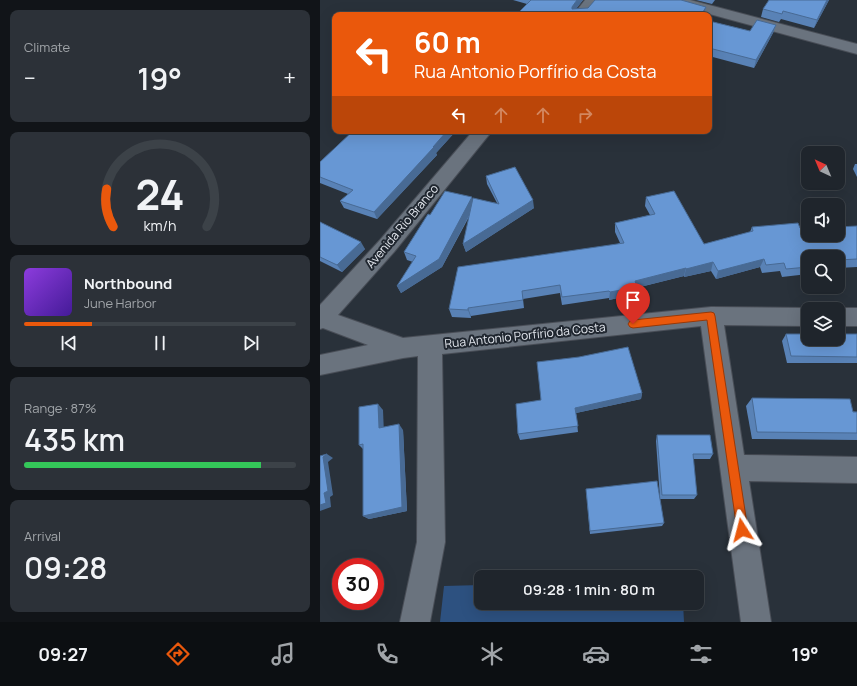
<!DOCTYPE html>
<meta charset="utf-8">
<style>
:root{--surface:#1f252c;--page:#2c3138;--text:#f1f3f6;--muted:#a1a5a9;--line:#3c4248;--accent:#ea580c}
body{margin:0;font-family:Manrope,sans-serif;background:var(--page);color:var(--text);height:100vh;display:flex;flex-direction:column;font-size:15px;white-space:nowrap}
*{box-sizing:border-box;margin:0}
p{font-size:13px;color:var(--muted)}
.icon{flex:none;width:22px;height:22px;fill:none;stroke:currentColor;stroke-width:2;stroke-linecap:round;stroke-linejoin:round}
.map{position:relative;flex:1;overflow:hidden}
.details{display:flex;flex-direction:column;gap:10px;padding:10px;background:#111418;width:320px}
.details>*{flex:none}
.hud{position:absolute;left:12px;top:12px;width:380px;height:122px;border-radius:8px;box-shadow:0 4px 16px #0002,0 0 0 1px var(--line);background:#ea580c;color:#fff;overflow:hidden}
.needle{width:26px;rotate:316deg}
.tools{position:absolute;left:481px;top:146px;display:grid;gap:8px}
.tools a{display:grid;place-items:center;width:44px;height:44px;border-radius:8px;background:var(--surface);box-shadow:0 4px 16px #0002,0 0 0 1px var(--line);font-size:20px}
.speed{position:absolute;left:12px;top:558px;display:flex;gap:8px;font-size:20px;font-weight:700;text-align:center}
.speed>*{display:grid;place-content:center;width:52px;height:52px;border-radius:50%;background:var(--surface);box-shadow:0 4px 16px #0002,0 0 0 1px var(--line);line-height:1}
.speed .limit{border:6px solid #d22;background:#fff;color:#111}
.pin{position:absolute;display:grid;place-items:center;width:34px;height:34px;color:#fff;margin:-41px -17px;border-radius:50% 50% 50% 0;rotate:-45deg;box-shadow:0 0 4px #0007}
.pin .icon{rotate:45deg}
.me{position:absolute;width:44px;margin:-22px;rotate:351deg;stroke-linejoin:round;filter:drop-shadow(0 0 3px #0008)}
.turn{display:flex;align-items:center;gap:14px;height:84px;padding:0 16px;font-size:18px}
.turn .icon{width:52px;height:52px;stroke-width:2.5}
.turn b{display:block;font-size:28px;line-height:34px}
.lanes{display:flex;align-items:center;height:38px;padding:0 16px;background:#0003;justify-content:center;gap:20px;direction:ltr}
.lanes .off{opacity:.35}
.big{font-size:30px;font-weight:600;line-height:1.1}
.details .card{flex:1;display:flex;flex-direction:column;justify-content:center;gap:6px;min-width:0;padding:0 14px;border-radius:8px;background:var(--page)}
.details .dial{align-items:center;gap:0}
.dial svg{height:104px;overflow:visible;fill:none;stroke:var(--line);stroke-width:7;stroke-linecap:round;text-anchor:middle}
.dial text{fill:var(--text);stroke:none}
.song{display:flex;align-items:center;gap:12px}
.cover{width:48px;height:48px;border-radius:6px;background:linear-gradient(135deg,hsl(270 70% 55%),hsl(260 70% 35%))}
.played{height:4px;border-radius:2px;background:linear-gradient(90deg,var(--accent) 25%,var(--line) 25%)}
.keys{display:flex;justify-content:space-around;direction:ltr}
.heat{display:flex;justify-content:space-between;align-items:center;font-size:22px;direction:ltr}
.charge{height:6px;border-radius:3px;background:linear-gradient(90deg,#34c759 87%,var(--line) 0)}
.trip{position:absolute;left:154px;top:570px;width:230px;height:40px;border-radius:8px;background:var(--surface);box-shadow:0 4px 16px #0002,0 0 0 1px var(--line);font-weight:600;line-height:40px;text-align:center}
.dock{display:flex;height:64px;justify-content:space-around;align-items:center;background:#0c0f12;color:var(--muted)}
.dock .icon{width:28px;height:28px}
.dock .current{color:var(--accent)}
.dock b{font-size:18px;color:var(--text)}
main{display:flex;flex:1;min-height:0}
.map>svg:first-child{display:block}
</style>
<main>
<section class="details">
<div class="card"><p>Climate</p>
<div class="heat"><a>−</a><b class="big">19°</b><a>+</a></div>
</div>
<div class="card dial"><svg viewBox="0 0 100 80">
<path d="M14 69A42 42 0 1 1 86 69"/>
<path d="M14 69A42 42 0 0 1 9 40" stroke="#ea580c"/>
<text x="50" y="56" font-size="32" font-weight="700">24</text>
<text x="50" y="72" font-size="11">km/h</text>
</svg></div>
<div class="card">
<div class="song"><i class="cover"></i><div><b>Northbound</b><p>June Harbor</p></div></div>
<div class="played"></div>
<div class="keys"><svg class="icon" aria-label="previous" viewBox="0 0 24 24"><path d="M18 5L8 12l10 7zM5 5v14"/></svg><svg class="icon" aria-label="pause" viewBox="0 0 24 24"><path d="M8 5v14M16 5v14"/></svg><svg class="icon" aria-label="next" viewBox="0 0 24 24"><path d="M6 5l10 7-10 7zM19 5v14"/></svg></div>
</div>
<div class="card"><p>Range · 87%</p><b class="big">435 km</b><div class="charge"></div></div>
<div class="card"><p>Arrival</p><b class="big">09:28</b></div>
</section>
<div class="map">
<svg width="537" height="622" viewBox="0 0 537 622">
<rect width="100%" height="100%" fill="#29313a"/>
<polygon fill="#2d5180" points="161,585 161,603 363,603 364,622 120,622 124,586"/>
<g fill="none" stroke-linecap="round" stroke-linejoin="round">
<defs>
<g id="minor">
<polygon points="265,0 279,0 267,15 253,15"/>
<polygon points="347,0 370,0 537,44 537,54 349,3"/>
<polygon points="153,131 172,131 74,252 18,315 83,338 391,307 488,308 492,309 488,309 488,326 404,325 424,455 537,457 537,483 429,481 451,622 421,622 381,326 122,354 125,542 110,622 80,622 97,542 98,356 83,358 0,375 0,355 48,345 3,328 0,329 0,305 60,240"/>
<polygon points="518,308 537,308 537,326 518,326 518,309 514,309"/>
</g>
</defs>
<use href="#minor" stroke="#494e57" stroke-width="2"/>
<use href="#minor" fill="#6a737e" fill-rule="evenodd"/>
</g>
<g fill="#5982b6">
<polygon points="193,0 263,0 256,9 386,7 384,15 196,15 207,4"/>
<polygon points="376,0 395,0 392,4"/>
<polygon points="509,0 494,28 461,19 459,22 441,17 443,9"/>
<polygon points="389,21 430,31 456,25 453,33 434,68 389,56"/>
<polygon points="24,131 136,131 116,153 117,155 57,219 24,208 20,201 28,194 0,183 0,162 30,134 24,132"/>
<polygon points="535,164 537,164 537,177 533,169"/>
<polygon points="166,176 214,208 146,252 143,244 150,215 122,267 81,293 77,286 93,262 87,260 84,252 110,215 153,200 177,203 167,184"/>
<polygon points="326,197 384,244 430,232 432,227 480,228 537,226 537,267 518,268 518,257 488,257 488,274 462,277 460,271 442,273 440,267 396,279 391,271 364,277 364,276 316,288 316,294 289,300 289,298 242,305 240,293 203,299 204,308 151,316 151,318 132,317 129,309 300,243 295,232 295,223 330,215 325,206"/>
<polygon points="0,222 45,249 22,272 0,261"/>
<polygon points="466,334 537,334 537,363 467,363 462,341"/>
<polygon points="322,393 321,399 256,413 258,432 200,440 198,434 196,404"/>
<polygon points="432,398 537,412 537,440 432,439 426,406"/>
<polygon points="63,410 63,427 83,430 87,511 49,519 43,516 43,449 39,445"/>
<polygon points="337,435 393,454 390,459 373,459 377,495 374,499 340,499 336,441"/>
<polygon points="266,489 344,523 342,526 270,534"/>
</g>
<g fill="#486a94">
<polygon points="257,0 263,0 252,14 252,7"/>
<polygon points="507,0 509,0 494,28 497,20"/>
<polygon points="386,7 384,15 381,15"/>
<polygon points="456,25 453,33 434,68 436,60"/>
<polygon points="127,131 136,131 116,153 117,155 57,219 54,212"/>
<polygon points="152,197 154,206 122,267 81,293 77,286"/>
<polygon points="213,200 214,208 146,252 143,244"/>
<polygon points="41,242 45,249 22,272 17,265"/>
<polygon points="444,259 440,267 396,279 398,271"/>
<polygon points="393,262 391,271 364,277 366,269"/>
<polygon points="366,268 364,276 316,288 316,294 289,300 290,292 315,281"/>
<polygon points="148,308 151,316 151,318 148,310"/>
<polygon points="322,393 321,399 256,413 255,408"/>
<polygon points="58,404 63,410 64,434 59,428"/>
<polygon points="79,424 83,430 87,511 49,519 43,516"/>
<polygon points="7,454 13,458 8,462 13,495 10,497 11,507 0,511 0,505 4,493 3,457"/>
</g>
<g fill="#6797d4" stroke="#486a94">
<polygon points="211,0 257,0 252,7 252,9 268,8 275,0 361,0 386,7 381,15 196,15"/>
<polygon points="449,0 507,0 497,20 463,11 462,14 443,9"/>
<polygon points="437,20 456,25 436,60 389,48 389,21 430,31"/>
<polygon points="33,131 127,131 113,147 114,147 54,212 20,201 33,190 0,177 0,162"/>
<polygon points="195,167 213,200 143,244 153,198 179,204 166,176"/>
<polygon points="125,191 152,197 119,259 77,286 96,256 84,252 108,214 110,215"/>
<polygon points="354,191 384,244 433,231 432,227 478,223 480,228 488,228 488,235 518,235 518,227 537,226 537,259 518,260 518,257 488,257 488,267 466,269 464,263 446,265 444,259 398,271 393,262 366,269 366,268 315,281 317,287 290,292 289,291 242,297 240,285 202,291 203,300 148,308 148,310 129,309 138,267 304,243 295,223 335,214 326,197"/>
<polygon points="0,222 41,242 17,265 0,257"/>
<polygon points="466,334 488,334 488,339 518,339 518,334 537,334 537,357 471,356"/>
<polygon points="308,347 322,393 255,408 258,426 198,434 196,404 221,400 217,362 259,357"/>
<polygon points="432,398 530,399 533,412 537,412 537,433 437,432"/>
<polygon points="58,404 59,428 79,424 82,507 43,516 43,444 39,445 39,407"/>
<polygon points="337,435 390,435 393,454 373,454 377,495 342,495"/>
<polygon points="7,454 3,457 8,491 4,493 6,503 0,505 0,456"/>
<polygon points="337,481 344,523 270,531 266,489"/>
</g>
<polygon fill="#ea580c" stroke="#983908" points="391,312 394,313 395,316 428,530 426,534 422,535 418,534 417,530 387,320 313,328 310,327 308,324 310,321 313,320"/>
<g text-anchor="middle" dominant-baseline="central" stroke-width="4" stroke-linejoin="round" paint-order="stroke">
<g font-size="12" fill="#e4e8ef" stroke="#202730">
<text transform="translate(82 226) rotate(-50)">Avenida Rio Branco</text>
<text transform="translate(205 335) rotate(-6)">Rua Antonio Porfírio da Costa</text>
</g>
</g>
</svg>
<div class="tools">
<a><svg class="needle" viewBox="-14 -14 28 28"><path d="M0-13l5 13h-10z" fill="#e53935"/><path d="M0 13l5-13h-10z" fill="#a1a5a9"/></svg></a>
<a><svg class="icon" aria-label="sound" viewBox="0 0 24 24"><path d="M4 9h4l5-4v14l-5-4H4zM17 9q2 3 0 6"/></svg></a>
<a><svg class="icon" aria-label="search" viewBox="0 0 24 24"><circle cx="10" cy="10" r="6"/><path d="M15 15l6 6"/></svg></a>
<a><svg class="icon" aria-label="layers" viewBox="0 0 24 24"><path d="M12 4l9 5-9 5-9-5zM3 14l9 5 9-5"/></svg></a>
</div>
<div class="speed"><div class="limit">30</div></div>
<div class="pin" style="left:313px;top:324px;background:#d93025"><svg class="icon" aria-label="arrive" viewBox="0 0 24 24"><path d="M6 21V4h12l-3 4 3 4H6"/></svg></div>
<svg class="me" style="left:422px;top:530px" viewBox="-20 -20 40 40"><path d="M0-17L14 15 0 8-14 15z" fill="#ea580c" stroke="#fff" stroke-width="4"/></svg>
<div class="trip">09:28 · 1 min · 80 m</div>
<div class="hud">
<div class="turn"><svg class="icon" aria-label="left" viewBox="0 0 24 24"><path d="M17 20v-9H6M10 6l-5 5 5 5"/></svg><div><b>60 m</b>Rua Antonio Porfírio da Costa</div></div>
<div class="lanes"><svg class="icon" aria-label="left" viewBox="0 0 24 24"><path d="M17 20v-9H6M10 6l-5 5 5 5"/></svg><svg class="icon off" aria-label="ahead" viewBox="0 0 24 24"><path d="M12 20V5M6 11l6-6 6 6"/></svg><svg class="icon off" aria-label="ahead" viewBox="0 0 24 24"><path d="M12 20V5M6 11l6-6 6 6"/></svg><svg class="icon off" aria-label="right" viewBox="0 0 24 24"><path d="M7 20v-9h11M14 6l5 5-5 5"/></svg></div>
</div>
</div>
</main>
<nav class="dock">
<b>09:27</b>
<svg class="icon current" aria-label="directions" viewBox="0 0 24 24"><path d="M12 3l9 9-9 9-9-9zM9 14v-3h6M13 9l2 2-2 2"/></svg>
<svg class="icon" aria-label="music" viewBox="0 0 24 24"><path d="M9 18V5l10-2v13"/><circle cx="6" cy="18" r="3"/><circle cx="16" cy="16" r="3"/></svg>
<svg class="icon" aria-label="phone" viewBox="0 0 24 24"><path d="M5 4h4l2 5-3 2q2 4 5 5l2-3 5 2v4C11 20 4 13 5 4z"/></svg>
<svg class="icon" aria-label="climate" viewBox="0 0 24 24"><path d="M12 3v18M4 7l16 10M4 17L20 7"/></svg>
<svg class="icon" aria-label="car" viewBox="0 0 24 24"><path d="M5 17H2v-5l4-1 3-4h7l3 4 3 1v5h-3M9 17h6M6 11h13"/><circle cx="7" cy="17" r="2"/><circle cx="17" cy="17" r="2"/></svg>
<svg class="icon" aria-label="filters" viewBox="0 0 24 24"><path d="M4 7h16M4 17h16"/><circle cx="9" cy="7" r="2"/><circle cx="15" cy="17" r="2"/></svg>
<b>19°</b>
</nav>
